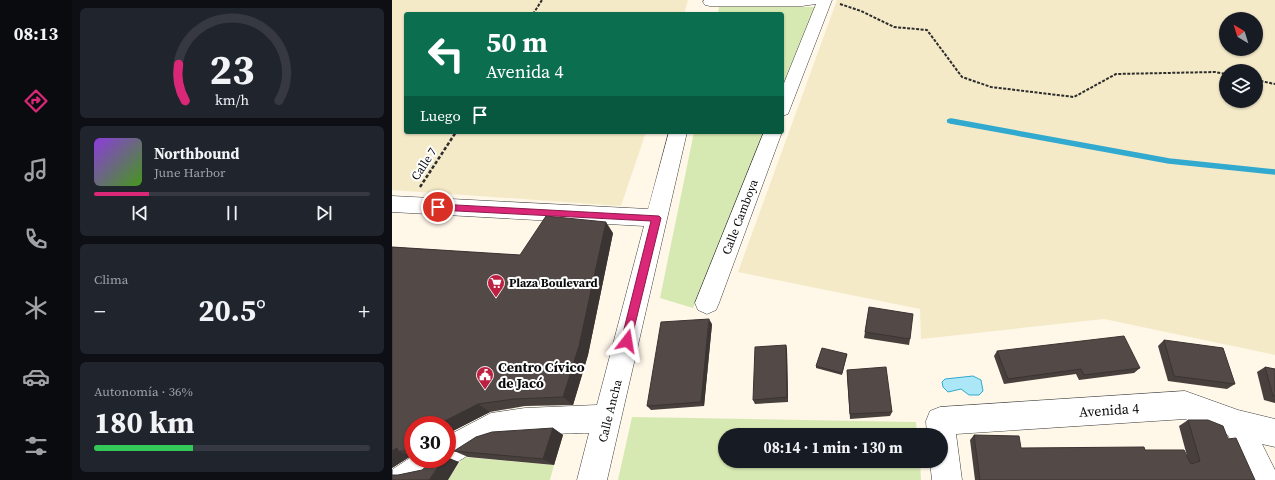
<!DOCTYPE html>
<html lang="es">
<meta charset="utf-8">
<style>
:root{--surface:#171b24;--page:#20242c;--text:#f1f3f6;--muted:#9ea1a6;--line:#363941;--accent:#db2777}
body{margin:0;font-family:"Source Serif 4",serif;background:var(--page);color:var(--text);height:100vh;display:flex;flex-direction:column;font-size:15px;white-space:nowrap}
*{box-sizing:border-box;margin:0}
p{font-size:13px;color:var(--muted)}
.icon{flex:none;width:22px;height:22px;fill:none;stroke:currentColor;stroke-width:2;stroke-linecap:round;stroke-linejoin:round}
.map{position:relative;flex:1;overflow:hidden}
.side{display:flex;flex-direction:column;gap:8px;padding:8px;background:#0d0f14;width:320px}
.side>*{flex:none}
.guide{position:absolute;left:12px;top:12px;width:380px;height:122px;border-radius:4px;box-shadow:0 1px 3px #0004;background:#0b6e4f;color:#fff;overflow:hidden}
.needle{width:26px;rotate:322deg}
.tools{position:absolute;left:827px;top:12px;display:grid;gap:8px}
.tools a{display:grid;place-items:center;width:44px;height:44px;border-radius:50%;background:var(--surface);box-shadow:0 1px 3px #0004;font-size:20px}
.speed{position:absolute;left:12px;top:416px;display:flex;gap:8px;font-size:20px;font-weight:700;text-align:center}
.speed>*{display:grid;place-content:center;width:52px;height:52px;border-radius:50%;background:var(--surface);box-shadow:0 1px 3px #0004;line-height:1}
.speed .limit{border:6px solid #d22;background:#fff;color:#111}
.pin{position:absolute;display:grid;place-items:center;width:34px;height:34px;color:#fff;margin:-17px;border:2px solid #fff;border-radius:50%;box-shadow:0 1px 4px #0007}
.me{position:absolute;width:44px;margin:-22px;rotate:14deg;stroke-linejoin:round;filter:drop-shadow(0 0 3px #0008)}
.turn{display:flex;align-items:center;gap:14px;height:84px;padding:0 16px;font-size:18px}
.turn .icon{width:52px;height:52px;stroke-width:2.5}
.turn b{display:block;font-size:28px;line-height:34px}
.then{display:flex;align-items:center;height:38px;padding:0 16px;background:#0003;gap:8px;font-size:15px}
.big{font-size:30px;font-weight:700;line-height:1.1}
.side .card{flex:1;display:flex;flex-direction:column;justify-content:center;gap:6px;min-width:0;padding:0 14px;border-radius:6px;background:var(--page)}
.side .dial{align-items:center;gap:0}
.dial svg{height:104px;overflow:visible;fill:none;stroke:var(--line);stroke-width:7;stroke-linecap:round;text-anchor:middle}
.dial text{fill:var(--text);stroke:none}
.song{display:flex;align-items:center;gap:12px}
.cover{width:48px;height:48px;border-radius:6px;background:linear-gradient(135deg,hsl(270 70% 55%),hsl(100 70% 35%))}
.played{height:4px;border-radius:2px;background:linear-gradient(90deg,var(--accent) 20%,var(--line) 20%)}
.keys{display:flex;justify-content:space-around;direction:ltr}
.heat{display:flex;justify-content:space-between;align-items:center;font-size:22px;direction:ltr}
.charge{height:6px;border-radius:3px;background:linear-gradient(90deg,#34c759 36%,var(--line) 0)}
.trip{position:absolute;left:326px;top:428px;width:230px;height:40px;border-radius:20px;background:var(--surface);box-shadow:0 1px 3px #0004;font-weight:700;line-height:40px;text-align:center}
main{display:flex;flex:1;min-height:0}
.dock{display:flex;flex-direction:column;width:72px;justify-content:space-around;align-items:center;background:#090b0e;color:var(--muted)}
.dock .icon{width:28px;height:28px}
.dock .active{color:var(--accent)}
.dock b{font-size:18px;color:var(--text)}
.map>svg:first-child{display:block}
</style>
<main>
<nav class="dock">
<b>08:13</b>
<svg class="icon active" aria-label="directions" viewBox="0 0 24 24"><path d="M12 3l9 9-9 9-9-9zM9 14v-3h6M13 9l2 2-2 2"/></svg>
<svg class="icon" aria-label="music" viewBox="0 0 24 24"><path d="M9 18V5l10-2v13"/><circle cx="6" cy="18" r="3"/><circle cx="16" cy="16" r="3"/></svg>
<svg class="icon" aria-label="phone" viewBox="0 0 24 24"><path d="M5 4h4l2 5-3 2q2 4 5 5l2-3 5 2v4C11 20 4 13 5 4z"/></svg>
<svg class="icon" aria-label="climate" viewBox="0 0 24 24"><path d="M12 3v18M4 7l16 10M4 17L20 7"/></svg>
<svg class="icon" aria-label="car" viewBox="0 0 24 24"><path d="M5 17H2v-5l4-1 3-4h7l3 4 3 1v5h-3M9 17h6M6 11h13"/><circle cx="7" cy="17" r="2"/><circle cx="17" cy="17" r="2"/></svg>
<svg class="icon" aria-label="filters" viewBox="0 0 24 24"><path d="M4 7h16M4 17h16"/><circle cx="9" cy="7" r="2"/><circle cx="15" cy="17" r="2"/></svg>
</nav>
<section class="side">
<div class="card dial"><svg viewBox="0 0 100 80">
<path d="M14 69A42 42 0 1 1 86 69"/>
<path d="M14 69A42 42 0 0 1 9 41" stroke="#db2777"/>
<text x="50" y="56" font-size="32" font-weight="700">23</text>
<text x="50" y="72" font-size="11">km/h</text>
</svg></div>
<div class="card">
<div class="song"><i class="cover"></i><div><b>Northbound</b><p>June Harbor</p></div></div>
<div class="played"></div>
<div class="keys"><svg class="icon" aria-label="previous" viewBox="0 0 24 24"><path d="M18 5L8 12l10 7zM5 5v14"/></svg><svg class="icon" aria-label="pause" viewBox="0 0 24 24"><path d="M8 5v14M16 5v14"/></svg><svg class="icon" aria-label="next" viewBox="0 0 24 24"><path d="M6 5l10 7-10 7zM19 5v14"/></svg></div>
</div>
<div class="card"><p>Clima</p>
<div class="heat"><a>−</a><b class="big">20.5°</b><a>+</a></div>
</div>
<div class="card"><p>Autonomía · 36%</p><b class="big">180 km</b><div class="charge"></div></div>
</section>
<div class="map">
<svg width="883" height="480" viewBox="0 0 883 480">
<rect width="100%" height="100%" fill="#fff7e8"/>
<g fill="#f5eac8" fill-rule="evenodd">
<polygon points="0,0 296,0 292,14 14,14 14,132 254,132 229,206 0,190"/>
<path d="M445 0H883V355L712 319 529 339 528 309 346 272ZM834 19H864V49H834ZM834 71H864V101H834Z"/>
</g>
<g fill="#d7e9b2">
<polygon points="327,7 424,7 390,89 390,14 326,14"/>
<polygon points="302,132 372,132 301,308 268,298"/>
<polygon points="240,417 524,422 525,435 333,435 333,461 528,461 529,480 226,480"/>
<polygon points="71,457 162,465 158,480 56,480"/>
</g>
<polygon fill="#ace7f7" stroke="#32a9cf" points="581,376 589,380 591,391 587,395 577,395 569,389 556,392 551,387 550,382 553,379"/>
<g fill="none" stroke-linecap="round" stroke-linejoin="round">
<polyline stroke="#32a9cf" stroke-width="4.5" points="557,121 564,122"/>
<polyline stroke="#32a9cf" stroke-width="5.5" points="559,121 777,161 883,172"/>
<defs>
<g id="minor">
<polygon points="312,0 440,0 396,114 390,116 390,88 424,4 410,6 318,6 313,5 311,2"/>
<path d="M277 132H295L215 480H185L197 433C172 434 126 433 103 440 86 446 72 461 55 466 47 480 16 480 0 480L1 469 21 456V459H55V436L99 413 133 408 205 405 252 226 0 212V196L256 209Z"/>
<polygon points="372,132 390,132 327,303 324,310 315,314 306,310 303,303"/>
<polygon points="793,391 846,410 883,419 883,447 870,444 883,470 883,480 857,480 836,435 793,419 564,434 570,480 540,480 538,461 549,461 549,435 535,435 534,421 538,411 548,407"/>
</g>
</defs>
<use href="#minor" stroke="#3d3d3d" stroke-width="1"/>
<g stroke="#2c2c2c" stroke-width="2" stroke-dasharray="3 1.5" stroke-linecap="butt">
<polyline points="448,4 469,11 502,27 535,30 570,77 599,87 682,97 724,74 823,72 834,74"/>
<polyline points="141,14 150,0"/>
<polyline points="864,80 883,84"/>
</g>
<polyline stroke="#2c2c2c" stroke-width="2.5" stroke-dasharray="3.5 2" stroke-linecap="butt" points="28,187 64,132"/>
<use href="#minor" fill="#fff" fill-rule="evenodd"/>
</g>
<g fill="#47403d">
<polygon points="221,233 196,355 181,405 133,406 98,412 55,434 55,425 21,425 21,457 19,456 0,468 0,247 128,255"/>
<polygon points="477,307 518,339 517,345 472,338"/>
<polygon points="320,324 312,406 259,410 255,406"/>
<polygon points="772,340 843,384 835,389 776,381 766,346"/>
<polygon points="394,345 395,350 396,402 363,404 361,400"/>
<polygon points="605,351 748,368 742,373 687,380 684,374 612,384 602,356"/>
<polygon points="455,354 450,375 424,368 424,366"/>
<polygon points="873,367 883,369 883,403 872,400 865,372"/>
<polygon points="455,370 500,412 498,416 458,419 455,375"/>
<polygon points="796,420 836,439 863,480 583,480 578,440 582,435 629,448 753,450 795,456 787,426"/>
<polygon points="161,428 171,435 162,465 76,457 62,451"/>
</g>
<g fill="#3a3432">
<polygon points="214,222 221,233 196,355 181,405 171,397"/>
<polygon points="317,319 320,324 312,406 309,402"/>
<polygon points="394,345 395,350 396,402 395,397"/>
<polygon points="86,404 98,412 55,434 55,425 45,425"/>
<polygon points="161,428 171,435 162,465 151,459"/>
<polygon points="5,448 6,451 19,456 0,468 0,470 0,451"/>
<polygon points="55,457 67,462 56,480 37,480 51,459 55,459"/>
</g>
<g fill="#534a47" stroke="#3a3432">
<polygon points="154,216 214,222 187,346 171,397 122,399 86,404 45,425 21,425 21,451 6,451 5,448 0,451 0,247 128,255"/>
<polygon points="477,307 521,314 518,339 473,332"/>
<polygon points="317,319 309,402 255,406 269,322"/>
<polygon points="732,336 748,368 692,375 689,369 616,379 605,351"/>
<polygon points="772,340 831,348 843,384 782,376"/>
<polygon points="394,345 395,397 361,400 363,347"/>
<polygon points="430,348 455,354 450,373 424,366"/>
<polygon points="494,367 500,412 458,414 455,370"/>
<polygon points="873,367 883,369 883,396 881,396"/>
<polygon points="796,420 816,420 831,426 836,439 844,438 863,480 588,480 582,435 627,436 629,448 752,447 753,450 792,450 799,464 808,461"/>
<polygon points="161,428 151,459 62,451 84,437 100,432"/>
<polygon points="46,459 51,459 37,480 0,480 0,475 6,475 30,470 41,461"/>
</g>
<polygon fill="#db2777" stroke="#8e194d" points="46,204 267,216 269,218 238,345 235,346 231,345 229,341 259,221 46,210 42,207"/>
<defs>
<symbol id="supermarket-pin" viewBox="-11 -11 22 30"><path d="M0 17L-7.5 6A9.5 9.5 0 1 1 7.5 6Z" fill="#bc2141" stroke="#fff"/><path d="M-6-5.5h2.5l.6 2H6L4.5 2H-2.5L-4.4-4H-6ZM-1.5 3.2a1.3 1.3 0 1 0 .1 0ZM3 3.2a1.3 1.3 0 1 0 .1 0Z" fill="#fff"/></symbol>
<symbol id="civic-pin" viewBox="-11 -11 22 30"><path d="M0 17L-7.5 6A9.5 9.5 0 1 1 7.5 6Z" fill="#bc2141" stroke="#fff"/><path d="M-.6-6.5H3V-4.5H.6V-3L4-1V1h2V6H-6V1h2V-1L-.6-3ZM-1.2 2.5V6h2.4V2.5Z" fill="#fff"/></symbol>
</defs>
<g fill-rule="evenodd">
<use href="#supermarket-pin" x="94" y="273" width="20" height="27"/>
<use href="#civic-pin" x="83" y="365" width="20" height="27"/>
</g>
<g text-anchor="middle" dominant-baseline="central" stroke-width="4" stroke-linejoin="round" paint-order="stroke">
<g font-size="12" fill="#0a0a0a" stroke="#fff">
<text transform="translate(32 164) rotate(-57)">Calle 7</text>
<text transform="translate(348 217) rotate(-69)">Calle Camboya</text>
<text transform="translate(218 411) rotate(-76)">Calle Ancha</text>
</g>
<g font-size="12" font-weight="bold" fill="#0a0a0a" stroke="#fff" text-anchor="start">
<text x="117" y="283">Plaza Boulevard</text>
</g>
<g font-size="14" font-weight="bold" fill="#0a0a0a" stroke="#fff" text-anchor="start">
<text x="106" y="367">Centro Cívico<tspan x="106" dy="16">de Jacó</tspan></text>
</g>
<g font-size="14" fill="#0a0a0a" stroke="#fff">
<text transform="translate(717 410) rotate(-4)">Avenida 4</text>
</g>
</g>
</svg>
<div class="tools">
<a><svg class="needle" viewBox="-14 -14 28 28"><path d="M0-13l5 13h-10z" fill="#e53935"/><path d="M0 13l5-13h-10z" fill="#9ea1a6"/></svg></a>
<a><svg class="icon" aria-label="layers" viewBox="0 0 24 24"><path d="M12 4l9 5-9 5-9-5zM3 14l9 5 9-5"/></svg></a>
</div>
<div class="speed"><div class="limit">30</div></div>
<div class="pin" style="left:46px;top:207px;background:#d93025"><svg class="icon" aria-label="arrive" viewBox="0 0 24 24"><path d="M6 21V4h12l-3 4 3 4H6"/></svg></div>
<svg class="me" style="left:235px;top:341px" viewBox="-20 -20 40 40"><path d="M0-17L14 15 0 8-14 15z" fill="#db2777" stroke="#fff" stroke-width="4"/></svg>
<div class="trip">08:14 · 1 min · 130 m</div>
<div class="guide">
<div class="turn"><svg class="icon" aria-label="left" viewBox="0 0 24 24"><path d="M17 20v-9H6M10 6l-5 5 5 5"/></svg><div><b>50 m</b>Avenida 4</div></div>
<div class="then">Luego<svg class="icon" aria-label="arrive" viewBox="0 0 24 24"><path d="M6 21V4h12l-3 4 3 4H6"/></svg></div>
</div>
</div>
</main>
